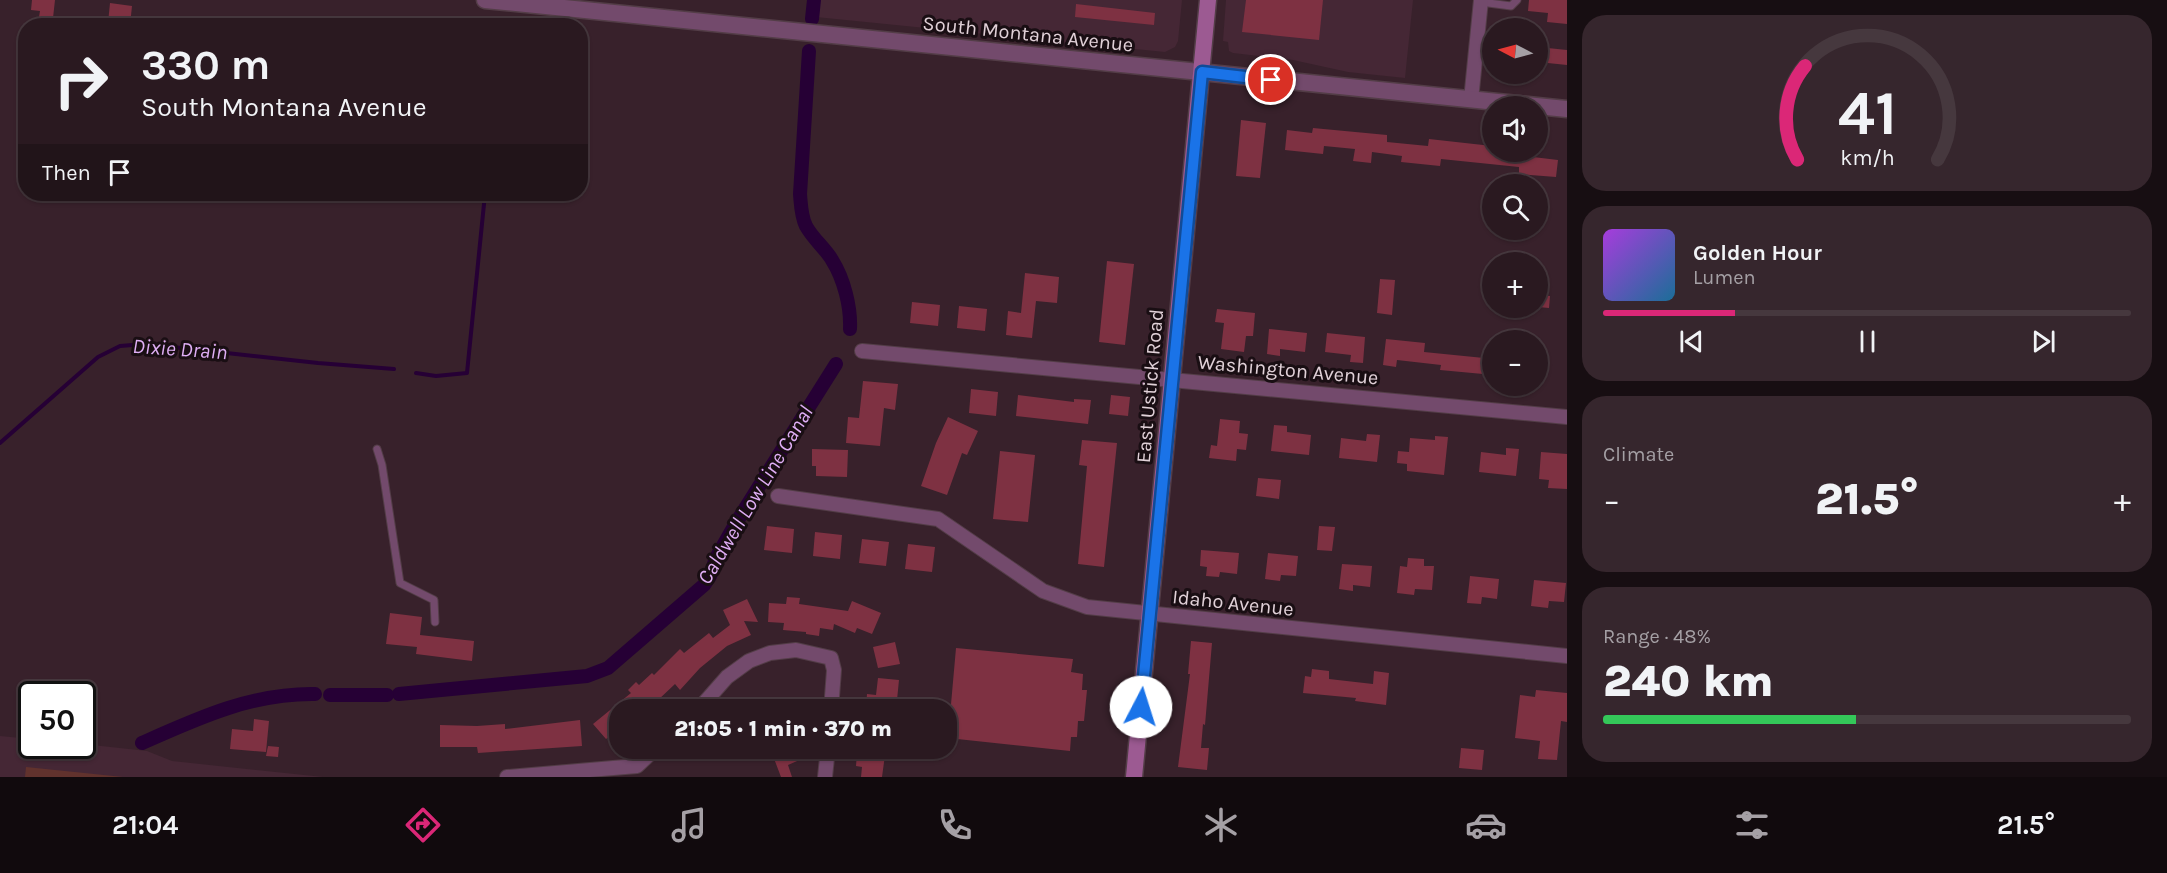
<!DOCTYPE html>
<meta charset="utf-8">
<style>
:root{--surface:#2a1920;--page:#36262d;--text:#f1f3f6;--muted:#a5a0a5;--line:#46383e;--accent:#db2777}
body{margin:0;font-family:Karla,sans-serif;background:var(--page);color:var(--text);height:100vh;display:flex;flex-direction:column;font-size:22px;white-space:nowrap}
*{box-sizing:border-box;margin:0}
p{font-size:20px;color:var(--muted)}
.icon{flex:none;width:33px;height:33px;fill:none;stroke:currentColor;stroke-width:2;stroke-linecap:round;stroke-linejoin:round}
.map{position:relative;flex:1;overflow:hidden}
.side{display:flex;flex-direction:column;gap:15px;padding:15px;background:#170e12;width:600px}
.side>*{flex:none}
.guide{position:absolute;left:18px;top:18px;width:570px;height:183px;border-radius:24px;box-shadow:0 2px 4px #0004,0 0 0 2px var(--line);background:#2a1920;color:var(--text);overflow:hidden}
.needle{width:39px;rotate:276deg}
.buttons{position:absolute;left:1482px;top:18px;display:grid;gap:12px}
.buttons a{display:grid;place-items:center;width:66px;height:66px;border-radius:50%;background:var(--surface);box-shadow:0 2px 4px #0004,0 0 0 2px var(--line);font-size:30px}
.speed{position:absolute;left:18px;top:681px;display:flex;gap:12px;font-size:30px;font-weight:700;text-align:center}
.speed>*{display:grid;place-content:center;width:78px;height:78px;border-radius:50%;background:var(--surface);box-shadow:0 2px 4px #0004,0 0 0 2px var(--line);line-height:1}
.speed .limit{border:3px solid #111;border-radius:9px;background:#fff;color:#111}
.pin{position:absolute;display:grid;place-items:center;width:51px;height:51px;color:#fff;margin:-26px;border:3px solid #fff;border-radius:50%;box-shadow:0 2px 6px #0007}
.me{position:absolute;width:66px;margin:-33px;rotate:5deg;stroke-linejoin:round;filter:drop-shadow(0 0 4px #0008)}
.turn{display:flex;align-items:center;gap:21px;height:126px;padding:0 24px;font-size:27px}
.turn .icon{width:78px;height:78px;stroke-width:2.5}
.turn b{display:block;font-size:42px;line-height:51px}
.then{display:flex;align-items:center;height:57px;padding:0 24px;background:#0003;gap:12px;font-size:22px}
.big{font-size:45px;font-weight:800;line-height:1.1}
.side .tile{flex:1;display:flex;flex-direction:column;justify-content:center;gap:9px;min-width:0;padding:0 21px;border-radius:24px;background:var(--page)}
.side .dial{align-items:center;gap:0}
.dial svg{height:156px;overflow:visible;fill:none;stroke:var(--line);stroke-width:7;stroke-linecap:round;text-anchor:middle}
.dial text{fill:var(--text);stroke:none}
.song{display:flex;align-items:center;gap:18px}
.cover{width:72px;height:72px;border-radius:9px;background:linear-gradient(135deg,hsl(280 70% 55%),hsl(200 70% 35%))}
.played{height:6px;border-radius:3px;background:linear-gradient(90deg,var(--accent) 25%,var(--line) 25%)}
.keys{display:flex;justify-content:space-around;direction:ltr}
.heat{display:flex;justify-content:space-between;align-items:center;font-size:33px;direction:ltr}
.charge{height:9px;border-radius:4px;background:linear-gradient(90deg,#34c759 48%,var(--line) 0)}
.trip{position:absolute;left:609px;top:699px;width:348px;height:60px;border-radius:24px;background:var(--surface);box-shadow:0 2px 4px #0004,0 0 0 2px var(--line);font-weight:800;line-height:60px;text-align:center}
.dock{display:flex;height:96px;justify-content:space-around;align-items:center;background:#110a0d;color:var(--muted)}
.dock .icon{width:42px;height:42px}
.dock .current{color:var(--accent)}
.dock b{font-size:27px;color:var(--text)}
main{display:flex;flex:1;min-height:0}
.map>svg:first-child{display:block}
</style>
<main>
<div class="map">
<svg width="1567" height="777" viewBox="0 0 1567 777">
<rect width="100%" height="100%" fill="#38212b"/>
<g fill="#452735">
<polygon points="818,0 1182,0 1178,41 1175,47 1165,52 816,17"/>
<polygon points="1226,0 1413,0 1405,78 1348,72 1293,60 1233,53 1229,51 1228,42 1223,41"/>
<polygon points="0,736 31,739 32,746 83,744 147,751 172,761 323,777 0,777"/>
</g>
<polygon fill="#61322d" points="26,767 123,777 25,777"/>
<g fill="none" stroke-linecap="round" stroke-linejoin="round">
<g stroke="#260035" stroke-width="4">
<polyline points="416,373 436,376 467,373 485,194"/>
<polyline points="0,443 98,357 120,346 145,344 318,363 394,369"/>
</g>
<g stroke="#260035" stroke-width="14">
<polyline points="812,19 814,0"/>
<path d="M809 51 800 194C801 205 801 216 806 226 813 239 825 248 832 260 844 279 851 307 850 329"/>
<polyline points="399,694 587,676 608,668 704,585 710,576 716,558 736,523 836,364"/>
<polyline points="330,695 387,695"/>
<path d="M142 743C198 718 252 693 315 694"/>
</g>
</g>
<g fill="#7e3142">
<polygon points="32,0 55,0 53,18 39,17 40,11 31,10"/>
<polygon points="1246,0 1323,0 1319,40 1242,32"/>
<polygon points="1529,0 1567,0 1567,24 1547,22 1548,13 1528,11"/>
<polygon points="110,3 132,6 130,25 108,23"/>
<polygon points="1076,4 1155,13 1154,25 1075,17"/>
<polygon points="1538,47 1567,50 1567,65 1538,62"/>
<polygon points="1241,120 1266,123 1260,178 1236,176"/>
<polygon points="1313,128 1387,135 1387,142 1428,146 1429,139 1492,146 1492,152 1533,152 1533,157 1558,160 1556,177 1519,174 1519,167 1441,159 1440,166 1401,162 1402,156 1372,152 1371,163 1353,161 1355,149 1324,146 1323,154 1285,150 1287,130 1312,133"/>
<polygon points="1107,261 1134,264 1125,345 1099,342"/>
<polygon points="1025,273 1059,277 1057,303 1036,301 1032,338 1006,335 1008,311 1021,313"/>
<polygon points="1380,279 1395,280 1392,315 1377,313"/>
<polygon points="1538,295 1550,296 1549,308 1538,307"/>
<polygon points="912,302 940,305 938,326 910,323"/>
<polygon points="959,306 987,309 985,331 957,328"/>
<polygon points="1217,309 1255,313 1253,336 1246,336 1244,352 1221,349 1224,323 1215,322"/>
<polygon points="1269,329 1307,333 1305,352 1280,349 1280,356 1267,354"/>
<polygon points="1327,333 1365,337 1363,363 1350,362 1351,355 1325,352"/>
<polygon points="1386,339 1425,343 1424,352 1484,358 1483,374 1440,370 1441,365 1397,360 1396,367 1383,365"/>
<polygon points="863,381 898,384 895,410 884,408 880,446 846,443 848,417 859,418"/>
<polygon points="971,389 998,392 996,416 969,413"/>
<polygon points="1018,395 1074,402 1074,399 1091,400 1088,424 1016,416"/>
<polygon points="1111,395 1130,397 1128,416 1109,414"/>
<polygon points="948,417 978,431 967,455 962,453 947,495 921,486 936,443"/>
<polygon points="1220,419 1240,421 1239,433 1248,434 1246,450 1237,449 1236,461 1209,458 1211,445 1217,446"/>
<polygon points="1274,425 1287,426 1287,432 1311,435 1309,455 1271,451"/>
<polygon points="1367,434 1380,435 1377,462 1339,458 1341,438 1366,441"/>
<polygon points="1435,436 1448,437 1444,475 1407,471 1407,464 1397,463 1398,451 1409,452 1410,438 1435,440"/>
<polygon points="1082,440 1117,443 1104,567 1078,564 1087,466 1079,465"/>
<polygon points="1506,448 1519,449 1516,476 1479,472 1481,452 1506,455"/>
<polygon points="812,449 848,450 847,477 816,476 816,466 812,466"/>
<polygon points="1000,451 1035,455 1028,522 993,519"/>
<polygon points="1541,452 1567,454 1567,489 1548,488 1549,480 1539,479"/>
<polygon points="1258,478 1281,480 1279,499 1256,496"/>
<polygon points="767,526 794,529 792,553 764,550"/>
<polygon points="1319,526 1335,527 1332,551 1317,550"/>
<polygon points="815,532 842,535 840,559 813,556"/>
<polygon points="862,539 889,542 886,566 859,563"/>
<polygon points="908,544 935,547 932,572 905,569"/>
<polygon points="1201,550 1239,553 1237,574 1220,572 1219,577 1206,576 1207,567 1200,566"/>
<polygon points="1268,553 1298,556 1296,576 1281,575 1280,581 1265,579"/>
<polygon points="1408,558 1424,559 1424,566 1434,566 1432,590 1415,589 1414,595 1397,593 1400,566 1407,567"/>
<polygon points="1342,564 1372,566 1370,587 1353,585 1353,591 1339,589"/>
<polygon points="1470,576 1499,579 1497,599 1482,597 1481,604 1467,603"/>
<polygon points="1534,580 1566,583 1564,602 1549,601 1548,608 1531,606"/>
<polygon points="787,597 800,598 799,604 848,611 852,601 881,613 872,634 857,628 855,633 834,624 833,630 820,628 819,636 806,634 806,632 783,630 784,623 768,622 769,603 786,604"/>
<polygon points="747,599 758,622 744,621 751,635 727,646 700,668 680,690 675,684 657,701 665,710 620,710 620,728 606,739 593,724 631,693 628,690 636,682 639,685 652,673 654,675 680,649 684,653 709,633 713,638 730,625 723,610"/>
<polygon points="390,613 422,617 420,635 474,641 472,661 416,654 417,647 386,644"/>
<polygon points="1191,641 1212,643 1205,725 1203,724 1201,748 1209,748 1207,770 1178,767 1190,674 1188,674"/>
<polygon points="895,642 900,664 878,668 873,647"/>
<polygon points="956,648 1073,659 1071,672 1083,674 1082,690 1087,690 1084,721 1078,721 1077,737 1071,737 1070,751 948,738"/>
<polygon points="1312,669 1329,671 1329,679 1373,684 1374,671 1389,673 1386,705 1355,701 1356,698 1303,693 1305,676 1311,677"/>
<polygon points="878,678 899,680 896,710 866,707 867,694 876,695"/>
<polygon points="1536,690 1567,693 1567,722 1561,721 1557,760 1538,759 1540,741 1515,738 1520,695 1535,697"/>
<polygon points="254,719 269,721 266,752 230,749 232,729 253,731"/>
<polygon points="580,720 582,746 478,753 477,747 440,747 440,725 477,726 505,724 505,729"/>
<polygon points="268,746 279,747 278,757 266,756"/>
<polygon points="710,748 755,748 755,750 724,761 722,758 715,761"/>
<polygon points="770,748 801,748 804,758 788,765 792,777 781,777"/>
<polygon points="1461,748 1484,750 1482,770 1459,768"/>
<polygon points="857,753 885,755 882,777 861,777 862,767 856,766"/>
</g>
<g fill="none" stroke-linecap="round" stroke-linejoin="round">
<defs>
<g id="service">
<polyline points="1481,2 1511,6 1517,0"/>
<polyline points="377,449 382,465 400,583 434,600 435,622"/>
</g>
<g id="minor">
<polyline points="1471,100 1481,0"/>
<polyline points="862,351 1567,417"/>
<polyline points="778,496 938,519 1043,591 1087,607 1567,656"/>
<polyline points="698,710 727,677 749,661 770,653 796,650 831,658 834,670 831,710"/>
<polyline points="507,777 637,766 656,748"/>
<polyline points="825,777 828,748"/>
</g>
<polyline id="tertiary" points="485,0 1567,109"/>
<polyline id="secondary" points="1134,777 1208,0"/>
</defs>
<use href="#service" stroke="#533d47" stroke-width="9"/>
<use href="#minor" stroke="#533d47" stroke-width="16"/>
<use href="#tertiary" stroke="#533d47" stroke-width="19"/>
<use href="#secondary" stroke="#533d47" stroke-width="19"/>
<use href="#service" stroke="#734a6c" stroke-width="7"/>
<use href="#minor" stroke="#734a6c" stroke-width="14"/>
<use href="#tertiary" stroke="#734a6c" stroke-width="16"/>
<use href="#secondary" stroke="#9c5a92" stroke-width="16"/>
</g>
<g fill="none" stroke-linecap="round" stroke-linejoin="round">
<defs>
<polyline id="route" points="1141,707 1202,72 1271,80"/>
</defs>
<use href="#route" stroke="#114b97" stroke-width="15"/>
<use href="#route" stroke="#1a73e8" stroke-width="10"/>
</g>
<g text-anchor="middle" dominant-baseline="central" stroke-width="6" stroke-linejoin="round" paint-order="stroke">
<g font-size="20" fill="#e1d1d8" stroke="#190e13">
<text transform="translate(1028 34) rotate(6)">South Montana Avenue</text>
<text transform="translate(1288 370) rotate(5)">Washington Avenue</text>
<text transform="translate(1150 386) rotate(-85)">East Ustick Road</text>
<text transform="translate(1233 603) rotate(6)">Idaho Avenue</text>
</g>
<g font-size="21" font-style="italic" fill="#dfaef5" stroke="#190e13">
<text transform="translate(180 349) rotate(4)">Dixie Drain</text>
<text transform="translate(755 495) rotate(-59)">Caldwell Low Line Canal</text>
</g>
</g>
</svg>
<div class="buttons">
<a><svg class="needle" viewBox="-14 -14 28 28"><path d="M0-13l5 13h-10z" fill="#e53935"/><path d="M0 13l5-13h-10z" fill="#a5a0a5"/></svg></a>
<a><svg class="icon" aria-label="sound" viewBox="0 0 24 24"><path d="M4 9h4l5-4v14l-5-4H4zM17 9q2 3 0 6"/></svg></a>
<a><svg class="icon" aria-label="search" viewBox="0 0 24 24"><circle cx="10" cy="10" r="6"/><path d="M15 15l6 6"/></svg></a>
<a>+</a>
<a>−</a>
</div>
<div class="speed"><div class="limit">50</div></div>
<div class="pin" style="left:1271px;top:80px;background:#d93025"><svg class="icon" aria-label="arrive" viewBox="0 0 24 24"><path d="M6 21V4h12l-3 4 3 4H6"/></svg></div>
<svg class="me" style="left:1141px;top:707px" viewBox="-20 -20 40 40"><circle r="19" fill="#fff"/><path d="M0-13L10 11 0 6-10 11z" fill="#1a73e8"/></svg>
<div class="trip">21:05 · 1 min · 370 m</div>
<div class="guide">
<div class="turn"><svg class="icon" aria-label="right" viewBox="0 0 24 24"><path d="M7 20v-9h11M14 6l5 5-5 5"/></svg><div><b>330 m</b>South Montana Avenue</div></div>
<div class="then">Then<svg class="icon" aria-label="arrive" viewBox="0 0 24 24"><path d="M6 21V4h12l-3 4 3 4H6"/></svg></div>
</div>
</div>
<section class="side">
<div class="tile dial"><svg viewBox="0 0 100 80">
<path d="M14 69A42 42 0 1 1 86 69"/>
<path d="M14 69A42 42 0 0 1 18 21" stroke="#db2777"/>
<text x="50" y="56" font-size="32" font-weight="700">41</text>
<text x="50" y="72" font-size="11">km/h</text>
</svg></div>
<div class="tile">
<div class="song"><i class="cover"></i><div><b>Golden Hour</b><p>Lumen</p></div></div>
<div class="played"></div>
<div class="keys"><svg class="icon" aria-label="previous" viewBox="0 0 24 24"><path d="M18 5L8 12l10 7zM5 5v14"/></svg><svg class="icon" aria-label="pause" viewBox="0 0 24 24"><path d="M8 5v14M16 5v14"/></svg><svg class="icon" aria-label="next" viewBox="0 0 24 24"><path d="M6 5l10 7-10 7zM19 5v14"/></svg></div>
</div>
<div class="tile"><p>Climate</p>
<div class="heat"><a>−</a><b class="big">21.5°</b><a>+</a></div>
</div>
<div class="tile"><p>Range · 48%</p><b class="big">240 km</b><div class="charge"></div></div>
</section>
</main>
<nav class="dock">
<b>21:04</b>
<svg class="icon current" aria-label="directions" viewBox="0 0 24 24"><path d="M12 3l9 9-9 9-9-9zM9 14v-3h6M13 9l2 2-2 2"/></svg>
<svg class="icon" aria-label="music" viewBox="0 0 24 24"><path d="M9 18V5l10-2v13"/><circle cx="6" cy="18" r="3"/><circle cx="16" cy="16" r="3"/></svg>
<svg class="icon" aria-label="phone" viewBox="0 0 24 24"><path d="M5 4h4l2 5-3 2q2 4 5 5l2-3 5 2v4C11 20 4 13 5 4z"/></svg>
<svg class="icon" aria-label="climate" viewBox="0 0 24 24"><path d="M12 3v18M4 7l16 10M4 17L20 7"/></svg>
<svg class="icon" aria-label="car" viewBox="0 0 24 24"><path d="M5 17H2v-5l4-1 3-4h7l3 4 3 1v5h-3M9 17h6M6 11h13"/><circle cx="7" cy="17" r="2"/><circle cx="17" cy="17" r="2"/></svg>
<svg class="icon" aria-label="filters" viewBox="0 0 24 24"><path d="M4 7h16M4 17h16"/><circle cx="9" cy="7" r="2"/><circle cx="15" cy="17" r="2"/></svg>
<b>21.5°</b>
</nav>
